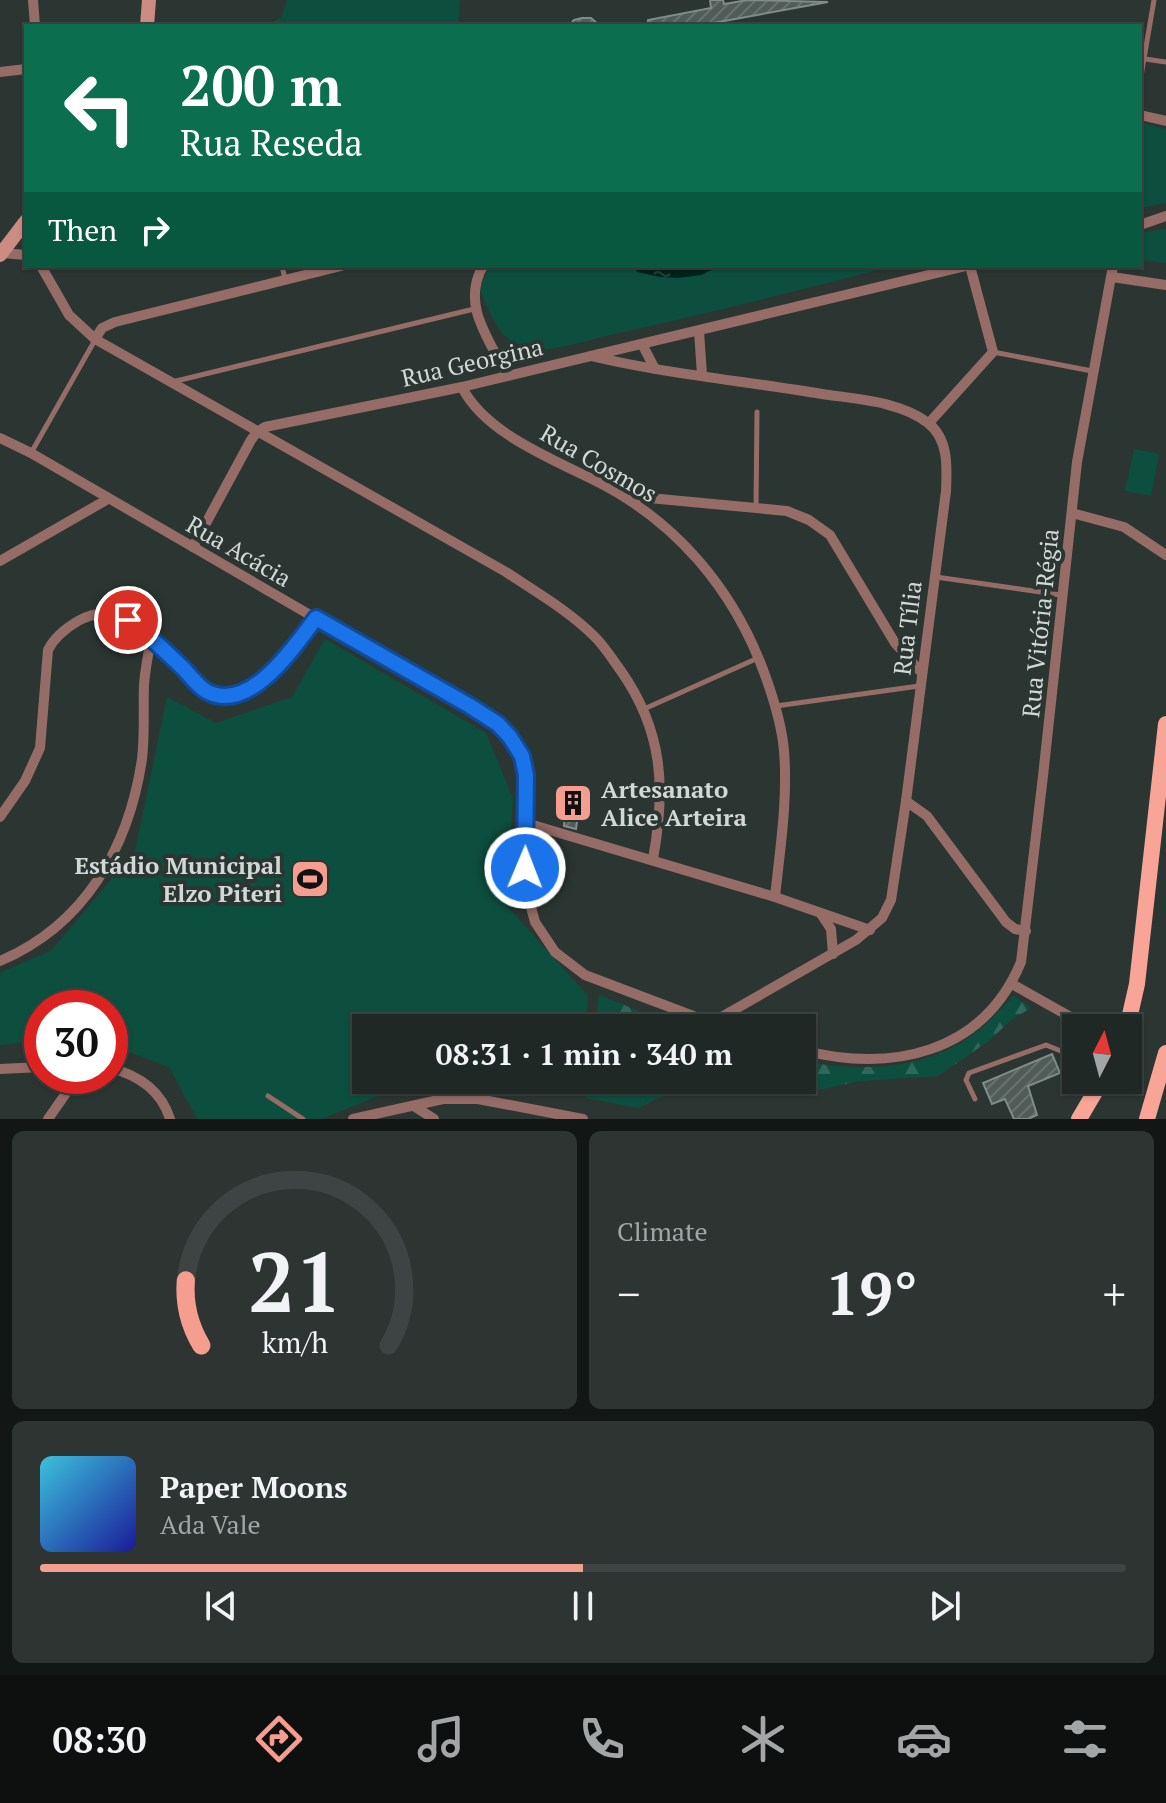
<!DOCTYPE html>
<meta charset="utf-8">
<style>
:root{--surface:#202826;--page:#2d3432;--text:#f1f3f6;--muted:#a2a6a7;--line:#3d4443;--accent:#f59d8f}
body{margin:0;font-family:"PT Serif",serif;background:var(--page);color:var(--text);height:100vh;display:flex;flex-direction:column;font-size:30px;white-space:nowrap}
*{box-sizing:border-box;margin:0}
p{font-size:26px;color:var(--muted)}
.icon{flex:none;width:44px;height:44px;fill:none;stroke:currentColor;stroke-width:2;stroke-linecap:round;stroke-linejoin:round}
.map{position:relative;height:1119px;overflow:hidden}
.sheet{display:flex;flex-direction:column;gap:12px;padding:12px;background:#121615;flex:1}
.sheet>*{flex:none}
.banner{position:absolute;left:24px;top:24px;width:1118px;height:244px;border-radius:0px;box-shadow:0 2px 6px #0004,0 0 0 2px var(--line);background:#0b6e4f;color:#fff;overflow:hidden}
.needle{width:52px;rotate:6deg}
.buttons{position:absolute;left:1062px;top:1014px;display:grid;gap:16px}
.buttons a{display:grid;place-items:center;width:80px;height:80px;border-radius:0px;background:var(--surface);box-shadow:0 2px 6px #0004,0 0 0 2px var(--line);font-size:40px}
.speed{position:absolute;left:24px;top:990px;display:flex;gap:16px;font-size:40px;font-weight:700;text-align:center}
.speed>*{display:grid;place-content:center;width:104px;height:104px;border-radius:50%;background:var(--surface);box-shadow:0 2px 6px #0004,0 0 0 2px var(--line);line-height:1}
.speed .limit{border:12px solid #d22;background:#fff;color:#111}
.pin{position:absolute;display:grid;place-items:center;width:68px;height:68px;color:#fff;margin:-34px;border:4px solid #fff;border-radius:50%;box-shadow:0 2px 8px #0007}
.me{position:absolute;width:88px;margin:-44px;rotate:1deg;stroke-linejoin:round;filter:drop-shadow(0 0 6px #0008)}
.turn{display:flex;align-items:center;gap:28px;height:168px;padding:0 24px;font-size:36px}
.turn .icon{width:104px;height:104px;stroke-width:2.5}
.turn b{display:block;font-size:56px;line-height:68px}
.then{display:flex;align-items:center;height:76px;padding:0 24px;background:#0003;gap:16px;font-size:30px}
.big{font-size:60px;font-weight:800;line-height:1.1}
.sheet .card{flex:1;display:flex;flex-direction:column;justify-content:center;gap:12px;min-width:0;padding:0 28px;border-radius:12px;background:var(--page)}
.sheet .dial{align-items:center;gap:0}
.dial svg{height:208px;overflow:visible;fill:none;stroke:var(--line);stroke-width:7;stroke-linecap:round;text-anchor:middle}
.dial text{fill:var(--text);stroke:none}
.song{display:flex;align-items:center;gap:24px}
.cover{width:96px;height:96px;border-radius:12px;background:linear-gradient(135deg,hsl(190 70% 55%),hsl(240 70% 35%))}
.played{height:8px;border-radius:4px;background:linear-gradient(90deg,var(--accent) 50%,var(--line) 50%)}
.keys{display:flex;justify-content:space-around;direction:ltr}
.heat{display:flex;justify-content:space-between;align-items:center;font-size:44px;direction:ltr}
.sheet .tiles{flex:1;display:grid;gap:12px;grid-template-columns:1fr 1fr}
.card:last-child{grid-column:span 2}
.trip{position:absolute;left:352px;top:1014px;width:464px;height:80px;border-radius:0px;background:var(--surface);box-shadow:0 2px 6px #0004,0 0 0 2px var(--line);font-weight:800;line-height:80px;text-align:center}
.dock{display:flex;height:128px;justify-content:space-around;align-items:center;background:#0d100f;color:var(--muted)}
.dock .icon{width:56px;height:56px}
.dock .selected{color:var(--accent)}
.dock b{font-size:36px;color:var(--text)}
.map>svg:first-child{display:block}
</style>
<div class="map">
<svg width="1166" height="1119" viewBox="0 0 1166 1119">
<defs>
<pattern id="forest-firs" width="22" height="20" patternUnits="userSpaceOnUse" patternTransform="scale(2)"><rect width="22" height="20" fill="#0d4f3f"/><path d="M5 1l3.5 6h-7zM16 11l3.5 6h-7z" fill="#2f685a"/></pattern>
<pattern id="water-ripples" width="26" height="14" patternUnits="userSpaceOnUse" patternTransform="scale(2)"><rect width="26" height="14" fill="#002319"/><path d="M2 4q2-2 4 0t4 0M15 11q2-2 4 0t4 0" fill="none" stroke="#24423a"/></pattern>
<pattern id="building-hatch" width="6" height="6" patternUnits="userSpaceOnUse" patternTransform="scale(2)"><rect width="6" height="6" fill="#505c58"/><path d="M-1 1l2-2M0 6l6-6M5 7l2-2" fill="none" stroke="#68736f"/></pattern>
</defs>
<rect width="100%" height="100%" fill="#2b3632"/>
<g fill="url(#forest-firs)">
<polygon points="599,995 681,1028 595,1028"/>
<path d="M1014 996 1031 1008 1011 1020 990 1040 938 1076 860 1081 804 1093 770 1080H802V1061C859 1072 925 1071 974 1034 988 1024 1001 1008 1014 996Z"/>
<polygon points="588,1080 672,1080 665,1095 638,1108 586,1098"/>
</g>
<g fill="#0d4f3f">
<polygon points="287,0 460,0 458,26 265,26 281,18"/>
<polygon points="1140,123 1166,129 1166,203 1140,208"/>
<polygon points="1166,229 1166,263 1140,260 1140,233"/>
<path d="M489 266H894C799 290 705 314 610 335 588 340 546 354 526 348 500 342 489 312 480 289Z"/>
<polygon points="1134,449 1159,454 1151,496 1125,491"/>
<polygon points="325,639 486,733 513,798 507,906 588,996 586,1028 366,1028 366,1080 461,1080 394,1090 321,1119 197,1119 169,1067 110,1045 110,1008 42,1008 42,1041 0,1045 0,973 52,950 135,851 167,697 216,723 292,697"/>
</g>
<polygon fill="url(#water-ripples)" points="634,266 721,266 701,275 678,278 660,277 637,272"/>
<g fill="url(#building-hatch)" stroke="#7f8c87" stroke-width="2">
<polygon points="710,0 723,0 724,4 748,0 828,2 697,26 648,26 648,20 711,8"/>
<polygon points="582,18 591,18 600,26 569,26 574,20"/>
<polygon points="580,786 581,795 576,829 564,826 566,787"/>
<polygon points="1052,1054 1060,1073 1028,1086 1037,1115 1028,1119 1014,1119 1005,1099 992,1104 983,1083"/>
</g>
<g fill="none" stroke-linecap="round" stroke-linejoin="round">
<g stroke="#966d66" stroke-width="5">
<polyline points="1145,59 1166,62"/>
<polyline points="1140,82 1154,0"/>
<polyline points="282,266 285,279"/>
<polyline points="993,352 1092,371"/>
<polyline points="172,382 474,309"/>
<polyline points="31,453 95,340"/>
<polyline points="756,507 757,412"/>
<polyline points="936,577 1061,595"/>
<polyline points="776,706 919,686"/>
<polyline points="644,709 758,658"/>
<polyline points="268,1096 303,1119"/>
<polyline points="975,1099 966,1080 969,1073 1046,1045 1076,1057"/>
</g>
<g stroke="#966d66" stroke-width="10">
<polyline points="33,0 35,26"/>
<polyline points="0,72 26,69"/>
<polyline points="1140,115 1166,121"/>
<polyline points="1140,225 1166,216"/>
<polyline points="2,253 26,255"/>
<path d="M41 266 69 315 95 339 506 572C536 592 569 611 595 637 605 647 613 660 621 671 663 731 666 788 653 859"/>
<path d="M483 266C460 306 491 341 507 376"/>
<polyline points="1112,277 1166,285"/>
<polyline points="699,331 702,375"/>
<polyline points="95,339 102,328 115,322 341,266"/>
<polyline points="642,344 655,369"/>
<path d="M591 356C666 374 745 381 822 394 855 399 900 401 928 423 949 439 947 468 946 491L906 801 891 900 882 918 856 940 711 1023"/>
<path d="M462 387C484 432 550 458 594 480 675 520 734 589 765 675 774 700 782 725 784 751 788 800 780 849 775 897"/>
<polyline points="929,423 993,352 970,266"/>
<polyline points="0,438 31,453 498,724 510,737 524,762 527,892 535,922 555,952 585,975 725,1028"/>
<polyline points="628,496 787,511 809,520 830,535 895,643 921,672"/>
<polyline points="1072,513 1124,527 1166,555"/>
<polyline points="193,547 251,440 257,432 265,427 462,387 966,266"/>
<polyline points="0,561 108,499"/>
<polyline points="906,801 927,816 1006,922 1015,929 1026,931"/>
<path d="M0 817 25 781 40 748 48 650C54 638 66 628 78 621 146 583 176 702 232 695 268 691 295 645 316 618"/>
<polyline points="526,823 775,897 870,930"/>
<polyline points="821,914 831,929 833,954"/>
<path d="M0 961C85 925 129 847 142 759 145 734 143 710 144 685 145 669 149 652 151 636"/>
<polyline points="1012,984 1090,1028"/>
<path d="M802 1050C891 1073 983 1054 1021 962L1043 776 1077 462 1113 266"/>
<path d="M110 1068C138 1075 161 1090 170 1119"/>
<polyline points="0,1069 42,1067"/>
<polyline points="414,1106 434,1119"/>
<polyline points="48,1119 78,1076"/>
<polyline points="353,1119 443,1099 478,1099 583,1119"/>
</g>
<g stroke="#cd8c82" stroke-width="14">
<polyline points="147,26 149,0"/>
<polyline points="0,255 26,221"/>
</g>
<g stroke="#f8a497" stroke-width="16">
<polyline points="1127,1028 1137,984 1166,724"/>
<polyline points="1079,1119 1102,1080"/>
<polyline points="1147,1119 1166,1053"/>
</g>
</g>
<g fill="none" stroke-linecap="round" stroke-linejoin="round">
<defs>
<path id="route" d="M128 620C149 635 166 652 184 669 190 676 198 686 206 691 249 715 294 647 316 618L470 706 498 724 510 737 522 756 526 775 525 868"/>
</defs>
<use href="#route" stroke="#114b97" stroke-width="20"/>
<use href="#route" stroke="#1a73e8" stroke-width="14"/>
</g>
<defs>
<symbol id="building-square" viewBox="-11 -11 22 22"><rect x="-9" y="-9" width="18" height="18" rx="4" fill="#f59d8f" stroke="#2b3632"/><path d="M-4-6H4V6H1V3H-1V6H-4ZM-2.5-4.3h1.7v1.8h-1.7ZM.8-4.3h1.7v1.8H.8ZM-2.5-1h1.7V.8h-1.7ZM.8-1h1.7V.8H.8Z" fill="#111"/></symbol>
<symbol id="stadium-square" viewBox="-11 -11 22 22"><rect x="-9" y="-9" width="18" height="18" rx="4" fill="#f59d8f" stroke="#2b3632"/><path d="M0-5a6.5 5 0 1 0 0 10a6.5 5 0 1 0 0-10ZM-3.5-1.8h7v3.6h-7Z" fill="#111"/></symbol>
</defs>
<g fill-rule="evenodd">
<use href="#building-square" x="551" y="781" width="44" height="44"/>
<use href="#stadium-square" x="288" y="857" width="44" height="44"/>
</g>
<g text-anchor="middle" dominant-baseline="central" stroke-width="8" stroke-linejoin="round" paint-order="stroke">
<g font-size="24" fill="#d1d8d6" stroke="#2b3632">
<text transform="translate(472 362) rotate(-13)">Rua Georgina</text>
<text transform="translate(599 463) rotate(30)">Rua Cosmos</text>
<text transform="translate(239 551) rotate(30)">Rua Acácia</text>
<text transform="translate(1040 623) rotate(-84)">Rua Vitória-Régia</text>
<text transform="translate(907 628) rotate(-83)">Rua Tília</text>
</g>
<g font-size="24" font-weight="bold" fill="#d1d8d6" stroke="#2b3632" text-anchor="start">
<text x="601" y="789">Artesanato<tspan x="601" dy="28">Alice Arteira</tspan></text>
<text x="282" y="865" text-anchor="end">Estádio Municipal<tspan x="282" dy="28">Elzo Piteri</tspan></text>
</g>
</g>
</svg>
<div class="buttons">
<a><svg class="needle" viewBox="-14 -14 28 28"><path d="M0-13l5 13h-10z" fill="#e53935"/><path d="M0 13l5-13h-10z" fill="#a2a6a7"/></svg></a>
</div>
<div class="speed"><div class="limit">30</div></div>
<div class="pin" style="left:128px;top:620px;background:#d93025"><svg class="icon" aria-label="arrive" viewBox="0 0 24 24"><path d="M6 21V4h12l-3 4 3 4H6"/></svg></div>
<svg class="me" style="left:525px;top:868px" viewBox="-20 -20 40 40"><circle r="17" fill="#1a73e8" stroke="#fff" stroke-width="3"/><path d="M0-11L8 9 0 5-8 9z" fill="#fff"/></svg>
<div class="trip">08:31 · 1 min · 340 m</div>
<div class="banner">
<div class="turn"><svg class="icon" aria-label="left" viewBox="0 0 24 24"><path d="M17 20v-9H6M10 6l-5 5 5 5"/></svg><div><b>200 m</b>Rua Reseda</div></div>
<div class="then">Then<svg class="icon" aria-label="right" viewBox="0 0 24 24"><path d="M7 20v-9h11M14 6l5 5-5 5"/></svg></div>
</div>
</div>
<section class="sheet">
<div class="tiles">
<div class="card dial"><svg viewBox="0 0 100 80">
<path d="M14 69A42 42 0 1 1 86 69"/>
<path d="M14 69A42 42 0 0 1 8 44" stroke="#f59d8f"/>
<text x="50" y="56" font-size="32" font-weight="700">21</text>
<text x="50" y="72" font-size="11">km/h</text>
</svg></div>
<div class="card"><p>Climate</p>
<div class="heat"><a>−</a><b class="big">19°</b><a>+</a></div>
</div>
<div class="card">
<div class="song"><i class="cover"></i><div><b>Paper Moons</b><p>Ada Vale</p></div></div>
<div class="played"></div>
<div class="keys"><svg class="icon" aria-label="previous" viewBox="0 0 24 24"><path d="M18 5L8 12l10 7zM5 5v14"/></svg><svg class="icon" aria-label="pause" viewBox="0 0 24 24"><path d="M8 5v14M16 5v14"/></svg><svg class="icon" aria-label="next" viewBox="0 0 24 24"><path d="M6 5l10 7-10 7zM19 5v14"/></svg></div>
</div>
</div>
</section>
<nav class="dock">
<b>08:30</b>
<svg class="icon selected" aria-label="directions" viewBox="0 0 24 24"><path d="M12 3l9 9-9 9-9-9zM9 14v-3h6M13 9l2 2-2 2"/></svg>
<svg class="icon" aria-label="music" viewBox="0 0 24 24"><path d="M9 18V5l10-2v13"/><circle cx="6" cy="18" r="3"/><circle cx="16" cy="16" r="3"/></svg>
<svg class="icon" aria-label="phone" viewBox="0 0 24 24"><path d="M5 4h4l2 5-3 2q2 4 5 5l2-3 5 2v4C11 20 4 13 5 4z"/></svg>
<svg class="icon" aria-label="climate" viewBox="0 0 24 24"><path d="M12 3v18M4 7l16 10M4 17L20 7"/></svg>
<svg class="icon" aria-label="car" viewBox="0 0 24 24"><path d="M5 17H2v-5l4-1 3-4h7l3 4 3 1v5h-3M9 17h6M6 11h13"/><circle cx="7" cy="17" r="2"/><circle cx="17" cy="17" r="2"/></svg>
<svg class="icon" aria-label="filters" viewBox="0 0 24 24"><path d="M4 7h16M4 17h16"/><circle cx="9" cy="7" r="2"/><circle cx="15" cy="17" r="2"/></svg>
</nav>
